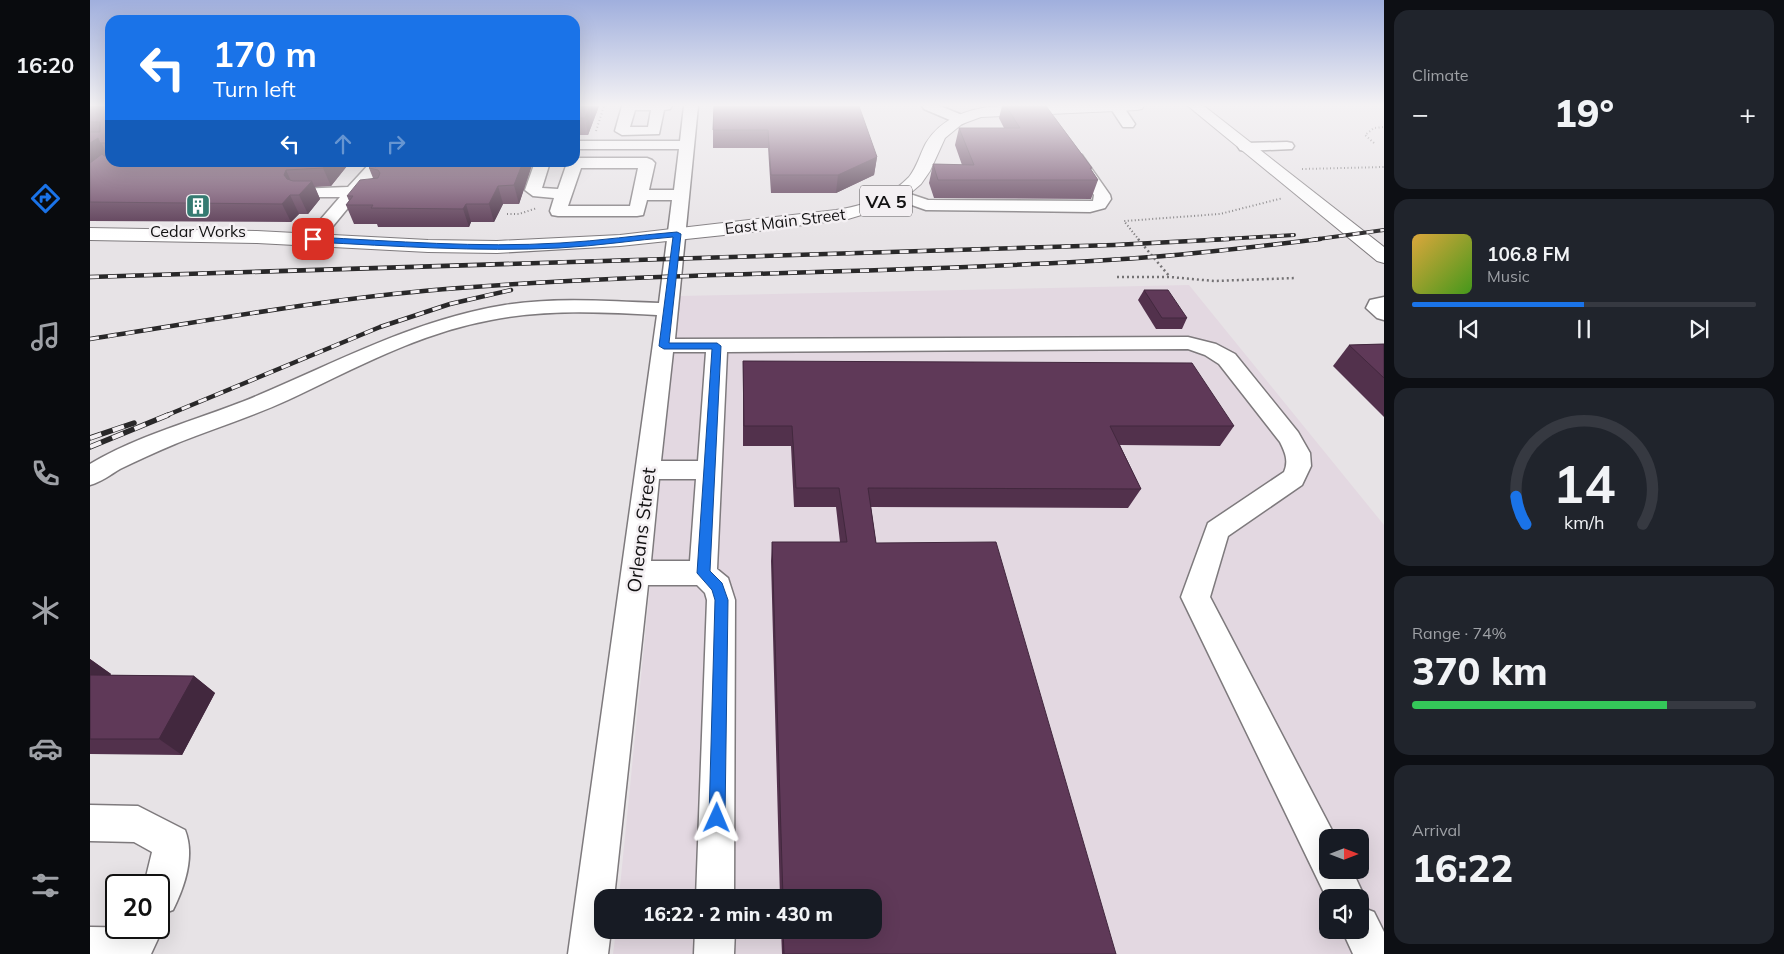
<!DOCTYPE html>
<meta charset="utf-8">
<style>
:root{--surface:#171b24;--page:#20242c;--text:#f1f3f6;--muted:#9ea1a6;--line:#363941;--accent:#1a73e8}
body{margin:0;font-family:Mulish,sans-serif;background:var(--page);color:var(--text);height:100vh;display:flex;flex-direction:column;font-size:19px;white-space:nowrap}
*{box-sizing:border-box;margin:0}
p{font-size:16px;color:var(--muted)}
.icon{flex:none;width:28px;height:28px;fill:none;stroke:currentColor;stroke-width:2;stroke-linecap:round;stroke-linejoin:round}
.map{position:relative;flex:1;overflow:hidden}
.details{display:flex;flex-direction:column;gap:10px;padding:10px;background:#0d0f14;width:400px}
.details>*{flex:none}
.guide{position:absolute;left:15px;top:15px;width:475px;height:152px;border-radius:15px;box-shadow:0 5px 20px #0002;background:#1a73e8;color:#fff;overflow:hidden}
.needle{width:32px;rotate:90deg}
.tools{position:absolute;left:1229px;top:829px;display:grid;gap:10px}
.tools a{display:grid;place-items:center;width:50px;height:50px;border-radius:10px;background:var(--surface);box-shadow:0 5px 20px #0002;font-size:25px}
.speed{position:absolute;left:15px;top:874px;display:flex;gap:10px;font-size:25px;font-weight:700;text-align:center}
.speed>*{display:grid;place-content:center;width:65px;height:65px;border-radius:50%;background:var(--surface);box-shadow:0 5px 20px #0002;line-height:1}
.speed .limit{border:2px solid #111;border-radius:8px;background:#fff;color:#111}
.pin{position:absolute;display:grid;place-items:center;width:42px;height:42px;color:#fff;margin:-21px;border-radius:10px;box-shadow:0 2px 8px #0006}
.me{position:absolute;width:55px;margin:-28px;rotate:1deg;stroke-linejoin:round;filter:drop-shadow(0 0 4px #0008)}
.turn{display:flex;align-items:center;gap:18px;height:105px;padding:0 25px;font-size:22px}
.turn .icon{width:65px;height:65px;stroke-width:2.5}
.turn b{display:block;font-size:35px;line-height:42px}
.lanes{display:flex;align-items:center;height:48px;padding:0 25px;background:#0003;justify-content:center;gap:25px;direction:ltr}
.lanes .off{opacity:.35}
.big{font-size:38px;font-weight:800;line-height:1.1}
.details .card{flex:1;display:flex;flex-direction:column;justify-content:center;gap:8px;min-width:0;padding:0 18px;border-radius:15px;background:var(--page)}
.details .dial{align-items:center;gap:0}
.dial svg{height:130px;overflow:visible;fill:none;stroke:var(--line);stroke-width:7;stroke-linecap:round;text-anchor:middle}
.dial text{fill:var(--text);stroke:none}
.song{display:flex;align-items:center;gap:15px}
.cover{width:60px;height:60px;border-radius:8px;background:linear-gradient(135deg,hsl(40 70% 55%),hsl(100 70% 35%))}
.played{height:5px;border-radius:2px;background:linear-gradient(90deg,var(--accent) 50%,var(--line) 50%)}
.keys{display:flex;justify-content:space-around;direction:ltr}
.heat{display:flex;justify-content:space-between;align-items:center;font-size:28px;direction:ltr}
.charge{height:8px;border-radius:4px;background:linear-gradient(90deg,#34c759 74%,var(--line) 0)}
.trip{position:absolute;left:504px;top:889px;width:288px;height:50px;border-radius:15px;background:var(--surface);box-shadow:0 5px 20px #0002;font-weight:800;line-height:50px;text-align:center}
main{display:flex;flex:1;min-height:0}
.menu{display:flex;flex-direction:column;width:90px;justify-content:space-around;align-items:center;background:#090b0e;color:var(--muted)}
.menu .icon{width:35px;height:35px}
.menu .active{color:var(--accent)}
.menu b{font-size:22px;color:var(--text)}
.map>svg:first-child{display:block}
</style>
<main>
<nav class="menu">
<b>16:20</b>
<svg class="icon active" aria-label="directions" viewBox="0 0 24 24"><path d="M12 3l9 9-9 9-9-9zM9 14v-3h6M13 9l2 2-2 2"/></svg>
<svg class="icon" aria-label="music" viewBox="0 0 24 24"><path d="M9 18V5l10-2v13"/><circle cx="6" cy="18" r="3"/><circle cx="16" cy="16" r="3"/></svg>
<svg class="icon" aria-label="phone" viewBox="0 0 24 24"><path d="M5 4h4l2 5-3 2q2 4 5 5l2-3 5 2v4C11 20 4 13 5 4z"/></svg>
<svg class="icon" aria-label="climate" viewBox="0 0 24 24"><path d="M12 3v18M4 7l16 10M4 17L20 7"/></svg>
<svg class="icon" aria-label="car" viewBox="0 0 24 24"><path d="M5 17H2v-5l4-1 3-4h7l3 4 3 1v5h-3M9 17h6M6 11h13"/><circle cx="7" cy="17" r="2"/><circle cx="17" cy="17" r="2"/></svg>
<svg class="icon" aria-label="filters" viewBox="0 0 24 24"><path d="M4 7h16M4 17h16"/><circle cx="9" cy="7" r="2"/><circle cx="15" cy="17" r="2"/></svg>
</nav>
<div class="map">
<svg width="1294" height="954" viewBox="0 0 1294 954">
<rect width="100%" height="100%" fill="#e7e3e6"/>
<path fill="#e3d8e1" fill-rule="evenodd" d="M1099 285 1294 525V954H523L526 930H782V898L529 897 589 296ZM1238 838H1270V870H1238ZM1238 898H1270V930H1238Z"/>
<g fill="none" stroke-linecap="round" stroke-linejoin="round">
<defs>
<g id="minor">
<path d="M532 106H582L580 109 574 110 569 134 532 135 525 131ZM545 110H561L558 127H540Z"/>
<path d="M594 106H608L585 339 1098 337 1126 344 1145 354 1208 432 1220 453 1221 466 1212 485 1138 536 1120 597 1246 838H1238V870H1262L1275 898 1271 907 1284 912 1294 932V954H1263L1252 930H1270V898H1238V901L1091 597 1118 523 1194 472C1199 461 1195 452 1190 442L1129 364 1115 355 1098 349 637 352 627 569 638 578 645 600 644 898H606L617 600 615 593 607 585H558L524 898H512V930H521L518 954H478L567 315C511 312 457 309 401 320 329 333 264 369 198 400 161 417 122 429 85 444 66 452 48 460 30 469 20 475 11 482 0 485V464C49 435 104 421 157 400 242 365 322 320 415 305 466 297 517 301 569 303L582 200H557L553 215 547 216H468L462 215 460 211 464 198 443 196 435 190 445 162H460L452 188 468 189 477 163 485 162V158H557L562 160 565 163 559 190H584L589 149H485V141H590ZM491 168H548L540 206H478ZM583 352H616L608 461H571ZM569 479H606L600 561H561Z"/>
<polygon points="832,106 850,106 877,117 879,120 872,124 867,123 834,109"/>
<polygon points="1019,106 1033,106 1045,124 1043,127 1033,127"/>
<polygon points="1197,142 1202,143 1204,146 1202,149 1155,151 1150,150 1148,147 1150,144 1155,143"/>
<polygon points="987,154 992,155 1020,195 1021,199 1015,208 1000,212 836,210 802,198 800,195 802,192 808,190 838,200 1003,201 1004,195 980,158 982,155"/>
<polygon points="281,162 298,162 274,187 293,189 295,192 293,195 267,197 229,243 223,244 217,243 214,239 217,235 250,197 212,197 206,195 204,192 206,189 258,187"/>
<polygon points="1294,297 1294,320 1287,318 1276,308 1280,300"/>
<path d="M0 805 48 806 95 830C105 855 95 886 83 910L69 915V885H54L62 852 44 842 0 841Z"/>
<polygon points="69,919 73,928 61,954 0,954 0,927 69,928"/>
<polygon points="605,930 645,930 644,954 604,954"/>
</g>
<g id="major">
<path d="M909 106H1054L1052 109 1047 110 891 117 872 124 855 138 840 171 831 184 817 196 798 207 758 219 653 233 530 246 407 253 338 252 167 243 0 240V228L167 231 338 240 407 241 530 235 746 210C773 206 800 197 819 177 827 167 830 154 836 143 852 117 880 108 909 106Z"/>
<polygon points="1098,106 1114,106 1294,247 1294,263 1287,261"/>
</g>
</defs>
<use href="#minor" stroke="#7e7a7d" stroke-width="3"/>
<use href="#major" stroke="#7e7a7d" stroke-width="2"/>
<g stroke="#757375" stroke-width="2" stroke-dasharray="1 2.5" stroke-linecap="butt">
<polyline points="506,131 514,106"/>
<polyline points="1284,143 1275,135 1284,128 1294,127"/>
<polyline points="1212,169 1294,167"/>
<polyline points="417,214 429,214 447,208"/>
<polyline points="1049,240 1034,221 1130,214 1193,198"/>
</g>
<g stroke="#757375" stroke-width="2.5" stroke-dasharray="2 3" stroke-linecap="butt">
<polyline points="1048,239 1080,277"/>
<polyline points="1027,277 1080,277 1124,281 1206,278"/>
</g>
<use href="#minor" fill="#fff" fill-rule="evenodd"/>
<use href="#major" fill="#fff" fill-rule="evenodd"/>
<defs>
<g id="rail-far2">
<polyline points="1117,240 1204,235"/>
<polyline points="1221,240 1294,230"/>
</g>
<g id="rail-far1">
<polyline points="0,277 1024,245 1139,239"/>
<path d="M0 339C123 320 245 297 369 288 590 271 812 274 1033 259 1099 255 1165 247 1230 239"/>
<polyline points="75,416 290,327 360,304 421,290"/>
</g>
<g id="rail">
<polyline points="0,438 44,423"/>
<polyline points="0,447 78,415"/>
</g>
</defs>
<use href="#rail-far2" stroke="#292829" stroke-width="4"/>
<use href="#rail-far1" stroke="#292829" stroke-width="4.5"/>
<use href="#rail" stroke="#292829" stroke-width="5.5"/>
<use href="#rail-far2" stroke="#f4f0f3" stroke-width="2.5" stroke-dasharray="7" stroke-linecap="butt"/>
<use href="#rail-far1" stroke="#f4f0f3" stroke-width="3" stroke-dasharray="9" stroke-linecap="butt"/>
<use href="#rail" stroke="#f4f0f3" stroke-width="4" stroke-dasharray="12" stroke-linecap="butt"/>
</g>
<g fill="#52314c">
<polygon points="0,106 20,106 20,162 257,166 241,186 225,187 230,199 218,214 209,214 201,222 0,221"/>
<polygon points="485,106 509,106 498,135 485,135"/>
<polygon points="624,106 787,157 784,175 746,193 681,193 678,148 623,148 623,130"/>
<polygon points="912,106 956,106 1002,168 1001,170 1008,180 1001,199 844,198 839,183 843,164 872,165 865,145 869,128 914,128 909,118"/>
<polygon points="443,162 429,204 413,204 404,222 381,222 379,227 288,227 287,224 264,224 256,205 259,201 257,196 283,178 279,168 286,167"/>
<polygon points="1054,290 1097,318 1092,329 1066,329 1048,300"/>
<polygon points="1294,344 1294,417 1243,366 1259,345"/>
<polygon points="653,361 1144,426 1130,446 1030,445 1051,489 1038,508 781,507 786,543 1026,954 692,954 691,930 782,930 782,898 690,898 681,561 682,542 750,542 746,507 704,507 701,446 653,446"/>
<polygon points="0,659 21,674 20,675 104,676 125,693 92,755 0,754"/>
</g>
<g fill="#42283e">
<polygon points="500,106 509,106 498,135 495,118"/>
<polygon points="8,138 19,156 1,167 0,165 0,143"/>
<polygon points="787,157 784,175 746,193 748,175"/>
<polygon points="238,162 256,162 257,166 241,186 233,168"/>
<polygon points="433,162 443,162 429,204 424,185"/>
<polygon points="196,170 204,188 194,175"/>
<polygon points="222,181 230,199 218,214 209,195"/>
<polygon points="408,186 413,204 404,222 399,204"/>
<polygon points="200,195 209,214 201,222 192,204"/>
<polygon points="376,204 381,222 379,227 373,209"/>
<polygon points="0,659 21,674 10,691 0,685"/>
<polygon points="104,676 125,693 92,755 69,739"/>
</g>
<g fill="#5f3958" stroke="#42283e">
<polygon points="0,106 20,106 20,145 17,145 17,143 10,143 8,138 0,143 0,132 10,132 10,122 0,122"/>
<polygon points="485,106 500,106 495,118 485,118"/>
<polygon points="624,106 769,106 787,157 748,175 681,175 678,130 623,130"/>
<polygon points="916,106 956,106 1002,168 1000,168 1008,180 848,180 843,164 884,165 869,128 930,128"/>
<polygon points="12,154 14,156 20,156 20,162 238,162 233,168 196,170 194,175 197,179 203,181 222,181 209,195 200,195 192,204 0,202 0,163"/>
<polygon points="290,162 433,162 424,185 408,186 399,204 376,204 373,209 281,208 283,205 256,205 263,196 257,196 270,180 288,178 290,173 288,170 279,168 282,165 286,167"/>
<polygon points="1054,290 1078,290 1097,318 1072,318"/>
<polygon points="1294,344 1294,378 1259,345"/>
<polygon points="653,361 1102,363 1144,426 1020,426 1051,489 778,488 786,543 906,542 1026,954 694,954 693,930 782,930 782,898 693,898 682,542 757,542 749,488 706,488 702,426 654,426"/>
<polygon points="0,675 104,676 69,739 0,739"/>
</g>
<linearGradient id="sky" x2="0" y2="1"><stop stop-color="#a0afdd"/><stop offset="0.44" stop-color="#f4f2f4"/><stop offset="1" stop-color="#f4f2f4" stop-opacity="0"/></linearGradient>
<rect width="1294" height="239" fill="url(#sky)"/>
<path fill="#1a73e8" stroke="#114b97" d="M587 232 591 234 579 343H627L631 346 620 571 632 583 638 600 635 818 633 824 627 826 621 824 619 818 625 600 622 590 607 573 622 349H574L569 346 583 237C545 240 507 246 469 248 387 252 305 246 223 242L219 239 223 237C305 241 388 248 470 243 509 241 548 235 587 232Z"/>
<defs>
<symbol id="building-square" viewBox="-11 -11 22 22"><rect x="-9" y="-9" width="18" height="18" rx="4" fill="#357a71" stroke="#f4f0f3"/><path d="M-4-6H4V6H1V3H-1V6H-4ZM-2.5-4.3h1.7v1.8h-1.7ZM.8-4.3h1.7v1.8H.8ZM-2.5-1h1.7V.8h-1.7ZM.8-1h1.7V.8H.8Z" fill="#fff"/></symbol>
</defs>
<g fill-rule="evenodd">
<use href="#building-square" x="94" y="192" width="28" height="28"/>
</g>
<g text-anchor="middle" dominant-baseline="central" stroke-width="5" stroke-linejoin="round" paint-order="stroke">
<g font-size="16" fill="#121112" stroke="#f4f0f3">
<text transform="translate(695 221) rotate(-7)">East Main Street</text>
</g>
<g font-size="16" fill="#121112" stroke="#f4f0f3">
<text x="108" y="231">Cedar Works</text>
</g>
<rect fill="#f4f0f3" stroke="#565456" stroke-width="1" x="770" y="185.5" width="52" height="31" rx="4"/>
<g font-size="18" font-weight="bold" fill="#121112">
<text x="796" y="201">VA 5</text>
</g>
<g font-size="19" fill="#121112" stroke="#f4f0f3">
<text transform="translate(551 530) rotate(-83)">Orleans Street</text>
</g>
</g>
</svg>
<div class="tools">
<a><svg class="needle" viewBox="-14 -14 28 28"><path d="M0-13l5 13h-10z" fill="#e53935"/><path d="M0 13l5-13h-10z" fill="#9ea1a6"/></svg></a>
<a><svg class="icon" aria-label="sound" viewBox="0 0 24 24"><path d="M4 9h4l5-4v14l-5-4H4zM17 9q2 3 0 6"/></svg></a>
</div>
<div class="speed"><div class="limit">20</div></div>
<div class="pin" style="left:223px;top:239px;background:#d93025"><svg class="icon" aria-label="arrive" viewBox="0 0 24 24"><path d="M6 21V4h12l-3 4 3 4H6"/></svg></div>
<svg class="me" style="left:627px;top:818px" viewBox="-20 -20 40 40"><path d="M0-17L14 15 0 8-14 15z" fill="#1a73e8" stroke="#fff" stroke-width="4"/></svg>
<div class="trip">16:22 · 2 min · 430 m</div>
<div class="guide">
<div class="turn"><svg class="icon" aria-label="left" viewBox="0 0 24 24"><path d="M17 20v-9H6M10 6l-5 5 5 5"/></svg><div><b>170 m</b>Turn left</div></div>
<div class="lanes"><svg class="icon" aria-label="left" viewBox="0 0 24 24"><path d="M17 20v-9H6M10 6l-5 5 5 5"/></svg><svg class="icon off" aria-label="ahead" viewBox="0 0 24 24"><path d="M12 20V5M6 11l6-6 6 6"/></svg><svg class="icon off" aria-label="right" viewBox="0 0 24 24"><path d="M7 20v-9h11M14 6l5 5-5 5"/></svg></div>
</div>
</div>
<section class="details">
<div class="card"><p>Climate</p>
<div class="heat"><a>−</a><b class="big">19°</b><a>+</a></div>
</div>
<div class="card">
<div class="song"><i class="cover"></i><div><b>106.8 FM</b><p>Music</p></div></div>
<div class="played"></div>
<div class="keys"><svg class="icon" aria-label="previous" viewBox="0 0 24 24"><path d="M18 5L8 12l10 7zM5 5v14"/></svg><svg class="icon" aria-label="pause" viewBox="0 0 24 24"><path d="M8 5v14M16 5v14"/></svg><svg class="icon" aria-label="next" viewBox="0 0 24 24"><path d="M6 5l10 7-10 7zM19 5v14"/></svg></div>
</div>
<div class="card dial"><svg viewBox="0 0 100 80">
<path d="M14 69A42 42 0 1 1 86 69"/>
<path d="M14 69A42 42 0 0 1 8 52" stroke="#1a73e8"/>
<text x="50" y="56" font-size="32" font-weight="700">14</text>
<text x="50" y="72" font-size="11">km/h</text>
</svg></div>
<div class="card"><p>Range · 74%</p><b class="big">370 km</b><div class="charge"></div></div>
<div class="card"><p>Arrival</p><b class="big">16:22</b></div>
</section>
</main>
